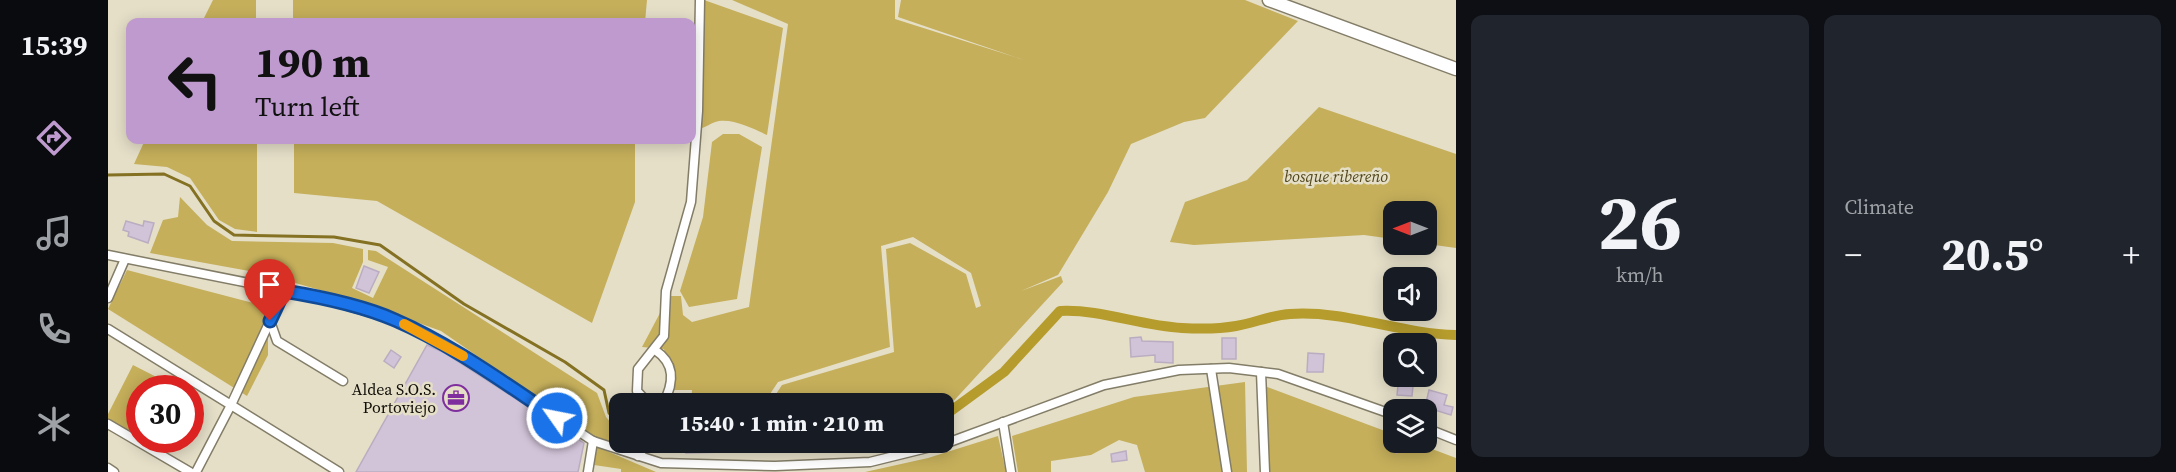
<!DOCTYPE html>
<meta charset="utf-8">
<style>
:root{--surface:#171b24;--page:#20242c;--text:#f1f3f6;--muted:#9ea1a6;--accent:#be9ace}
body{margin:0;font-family:"Source Serif 4",serif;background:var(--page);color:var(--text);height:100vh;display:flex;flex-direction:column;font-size:22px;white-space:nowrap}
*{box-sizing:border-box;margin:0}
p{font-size:20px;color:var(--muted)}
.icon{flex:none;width:33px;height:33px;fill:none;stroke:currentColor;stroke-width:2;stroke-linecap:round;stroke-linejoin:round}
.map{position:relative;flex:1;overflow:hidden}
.panel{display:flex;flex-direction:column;gap:15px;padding:15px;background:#0d0f14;width:720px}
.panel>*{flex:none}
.banner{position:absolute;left:18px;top:18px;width:570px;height:126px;border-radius:12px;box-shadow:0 3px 15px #0003;background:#be9ace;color:#111;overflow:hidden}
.needle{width:39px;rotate:270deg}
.tools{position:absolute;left:1275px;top:201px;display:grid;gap:12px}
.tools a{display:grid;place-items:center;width:54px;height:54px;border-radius:12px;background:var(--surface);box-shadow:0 3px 15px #0003;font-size:30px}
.speed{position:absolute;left:18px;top:375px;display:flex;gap:12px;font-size:30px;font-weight:700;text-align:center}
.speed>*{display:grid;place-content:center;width:78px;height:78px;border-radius:50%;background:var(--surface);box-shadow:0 3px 15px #0003;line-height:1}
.speed .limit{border:9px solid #d22;background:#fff;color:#111}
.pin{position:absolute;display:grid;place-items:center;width:51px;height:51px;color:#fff;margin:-62px -26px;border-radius:50% 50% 50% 0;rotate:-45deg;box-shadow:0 0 6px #0007}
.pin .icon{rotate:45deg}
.me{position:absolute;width:66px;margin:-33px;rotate:303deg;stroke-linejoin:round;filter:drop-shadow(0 0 4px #0008)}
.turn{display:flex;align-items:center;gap:21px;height:126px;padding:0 30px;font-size:27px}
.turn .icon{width:78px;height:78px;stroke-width:2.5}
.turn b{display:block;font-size:42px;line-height:51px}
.big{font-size:45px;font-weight:800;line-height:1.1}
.panel .card{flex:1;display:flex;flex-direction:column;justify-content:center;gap:9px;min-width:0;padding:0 21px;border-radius:12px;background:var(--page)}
.panel .dial{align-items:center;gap:0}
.dial b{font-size:78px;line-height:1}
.heat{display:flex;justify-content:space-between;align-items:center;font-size:33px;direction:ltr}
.panel .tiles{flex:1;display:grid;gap:15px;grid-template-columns:repeat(2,1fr)}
.trip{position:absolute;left:501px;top:393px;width:345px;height:60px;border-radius:12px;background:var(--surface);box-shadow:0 3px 15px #0003;font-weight:800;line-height:60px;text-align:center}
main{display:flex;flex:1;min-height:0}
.tabs{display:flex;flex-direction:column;width:108px;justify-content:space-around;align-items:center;background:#090b0e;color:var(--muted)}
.tabs .icon{width:42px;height:42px}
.tabs .selected{color:var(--accent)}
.tabs b{font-size:27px;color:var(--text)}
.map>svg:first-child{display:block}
</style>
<main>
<nav class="tabs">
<b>15:39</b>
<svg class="icon selected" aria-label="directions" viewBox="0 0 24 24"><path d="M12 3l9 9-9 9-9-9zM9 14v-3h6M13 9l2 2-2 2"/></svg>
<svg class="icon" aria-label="music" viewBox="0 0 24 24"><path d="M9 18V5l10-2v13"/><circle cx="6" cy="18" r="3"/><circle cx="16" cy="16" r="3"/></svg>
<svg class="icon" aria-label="phone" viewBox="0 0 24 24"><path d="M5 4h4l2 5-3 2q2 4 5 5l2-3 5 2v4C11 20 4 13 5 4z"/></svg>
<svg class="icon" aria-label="climate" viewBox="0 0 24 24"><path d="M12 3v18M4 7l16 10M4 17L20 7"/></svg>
</nav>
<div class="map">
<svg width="1348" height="472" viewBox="0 0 1348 472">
<rect width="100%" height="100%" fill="#e5dfc8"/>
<g fill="#c5af5b">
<polygon points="105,0 148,0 148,22 94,22"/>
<polygon points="185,0 539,0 537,22 185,22"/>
<path d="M596 0 675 28 659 135C646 129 627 119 611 121 603 122 597 129 588 129Z"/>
<polygon points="624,0 787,0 787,19 916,60 790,17 793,0 1137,0 1190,21 1097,118 1076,122 1023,144 1000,192 950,275 913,291 953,276 955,282 841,406 836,407 836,404 662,403 674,385 786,352 778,249 802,243 858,274 868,308 873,306 863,273 805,237 773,246 782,347 670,382 656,403 583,403 584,390 566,390 556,349 534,347 561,296 573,296 575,315 584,322 641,307 680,24"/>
<polygon points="1211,107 1348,154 1348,248 1319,244 1318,212 1286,212 1285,239 1256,235 1086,245 1062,242 1077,202 1139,180"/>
<polygon points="615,134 631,134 654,147 629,299 581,307 572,291 595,217 604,142"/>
<polygon points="37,140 149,140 149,232 127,229 111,220 82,178 59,167 26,164"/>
<polygon points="186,140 527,140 527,202 484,323 269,201 186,193"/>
<polygon points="72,197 99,225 124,241 225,243 255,249 255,262 244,288 265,298 280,267 260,260 260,250 268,251 489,393 498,417 511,432 512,442 534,443 527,454 486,437 333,331 247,300 152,273 42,253 55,220 70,217"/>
<polygon points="19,270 160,307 160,355 139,396 0,309"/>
<polygon points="25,365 66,386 65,388 32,388 32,440 39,440 35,448 0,430 0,414"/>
<polygon points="1137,382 1139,472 1037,472 1029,445 1011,440 983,455 943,461 943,472 910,472 904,436 1026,397"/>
<polygon points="1154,385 1285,434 1286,442 1308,443 1348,458 1348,472 1162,472"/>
<polygon points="890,436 898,472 757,472 820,458"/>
<polygon points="487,446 548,472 513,472 513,469 486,465"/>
</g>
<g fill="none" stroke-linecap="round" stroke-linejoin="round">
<polyline stroke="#847122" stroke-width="3" points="0,175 56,174 82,186 106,221 126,235 226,237 272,245 356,304 457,362 496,390 501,413 512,425"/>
<path stroke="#b69c2d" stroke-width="10" d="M836 416 896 372 952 311C994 309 1032 326 1074 328 1091 329 1111 329 1128 326 1146 323 1164 315 1182 314 1238 310 1292 334 1348 335"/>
</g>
<g fill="#d1c3d8" stroke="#bbadc1" stroke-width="1.5">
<polygon points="18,221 35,226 36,221 46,223 40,243 20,236 21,232 15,230"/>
<polygon points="256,266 271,272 261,293 248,288"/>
<polygon points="1033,337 1034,341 1065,342 1065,363 1047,362 1047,355 1023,357 1022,338"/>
<rect x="1114" y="338" width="14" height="21"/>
<polygon points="319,345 337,353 476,443 470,472 248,472"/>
<polygon points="283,350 293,357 286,368 276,361"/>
<polygon points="1200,353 1216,354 1215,372 1199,372"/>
<polygon points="1291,376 1306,376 1304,396 1289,395"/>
<polygon points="1321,390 1339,395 1336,405 1345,407 1343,415 1317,407"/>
<polygon points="579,442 616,442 617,452 578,453"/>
<polygon points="1282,442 1292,442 1289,453 1280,450"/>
<polygon points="1018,451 1019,460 1004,462 1003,454"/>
</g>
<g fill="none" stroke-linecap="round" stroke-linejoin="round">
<defs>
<g id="minor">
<polyline points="0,255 206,296 285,319 341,347 485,441 553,463 667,466 762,462 839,443 996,385 1071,370 1121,368 1170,374 1286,415"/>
<polyline points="0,298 17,259"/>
<polyline points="162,321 169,341 235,381"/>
<polyline points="0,329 123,405 176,291"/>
<path d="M547 350C568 364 566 383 555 404"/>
<polyline points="1103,369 1119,472"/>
<polyline points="1153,372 1157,472"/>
<polyline points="541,404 529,391 530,369 556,336 558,291 583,202 590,111 592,0"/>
<polyline points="895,422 903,472"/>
<polyline points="0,424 82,472"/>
<polyline points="1318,428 1348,440"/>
<polyline points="530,456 541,442"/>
<polyline points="0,468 6,472"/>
<polyline points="88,472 123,405 231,472"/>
<polyline points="480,472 485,441"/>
</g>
<polyline id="secondary" points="1161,0 1348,69"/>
</defs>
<use href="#minor" stroke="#837d68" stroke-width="11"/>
<use href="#secondary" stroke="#837d68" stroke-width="15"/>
<use href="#minor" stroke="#fff" stroke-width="8"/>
<use href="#secondary" stroke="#fff" stroke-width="12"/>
</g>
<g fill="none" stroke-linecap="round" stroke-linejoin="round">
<defs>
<path id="route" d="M162 321 176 291C213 297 253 305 287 320 345 345 396 383 449 418"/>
</defs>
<use href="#route" stroke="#114b97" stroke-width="15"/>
<use href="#route" stroke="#1a73e8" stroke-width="10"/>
<polyline stroke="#f59e0b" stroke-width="10" points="296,324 355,356"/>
</g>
<defs>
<symbol id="office-ring" viewBox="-11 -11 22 22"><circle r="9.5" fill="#e5dfc8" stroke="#7f2e9e" stroke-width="1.5"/><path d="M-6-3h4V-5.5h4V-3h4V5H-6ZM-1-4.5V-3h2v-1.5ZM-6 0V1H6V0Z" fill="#7f2e9e"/></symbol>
</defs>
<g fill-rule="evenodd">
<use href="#office-ring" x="333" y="383" width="30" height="30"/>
</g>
<g text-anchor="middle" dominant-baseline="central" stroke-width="5" stroke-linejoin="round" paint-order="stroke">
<g font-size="16" font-style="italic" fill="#51461b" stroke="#e5dfc8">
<text x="1228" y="176">bosque ribereño</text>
</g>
<g font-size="16" fill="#100e07" stroke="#e5dfc8" text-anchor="end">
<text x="328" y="389">Aldea S.O.S.<tspan x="328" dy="18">Portoviejo</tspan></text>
</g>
</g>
</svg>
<div class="tools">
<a><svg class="needle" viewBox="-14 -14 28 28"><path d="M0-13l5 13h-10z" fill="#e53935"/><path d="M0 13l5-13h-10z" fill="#9ea1a6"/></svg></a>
<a><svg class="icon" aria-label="sound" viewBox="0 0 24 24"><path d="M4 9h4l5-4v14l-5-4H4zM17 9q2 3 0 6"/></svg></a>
<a><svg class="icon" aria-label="search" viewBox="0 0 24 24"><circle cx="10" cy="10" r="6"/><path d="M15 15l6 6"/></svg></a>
<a><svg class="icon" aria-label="layers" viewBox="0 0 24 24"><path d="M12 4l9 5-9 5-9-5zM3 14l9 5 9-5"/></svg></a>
</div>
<div class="speed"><div class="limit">30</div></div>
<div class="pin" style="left:162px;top:321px;background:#d93025"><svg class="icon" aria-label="arrive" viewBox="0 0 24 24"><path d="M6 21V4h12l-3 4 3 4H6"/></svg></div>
<svg class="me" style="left:449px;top:418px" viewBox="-20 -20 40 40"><circle r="17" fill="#1a73e8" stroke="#fff" stroke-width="3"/><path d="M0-11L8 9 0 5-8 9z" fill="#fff"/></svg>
<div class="trip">15:40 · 1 min · 210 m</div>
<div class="banner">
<div class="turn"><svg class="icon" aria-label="left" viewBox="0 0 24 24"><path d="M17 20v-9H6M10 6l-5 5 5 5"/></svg><div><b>190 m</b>Turn left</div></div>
</div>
</div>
<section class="panel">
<div class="tiles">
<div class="card dial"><b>26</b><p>km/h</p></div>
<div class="card"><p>Climate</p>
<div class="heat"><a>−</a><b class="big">20.5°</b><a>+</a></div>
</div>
</div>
</section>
</main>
